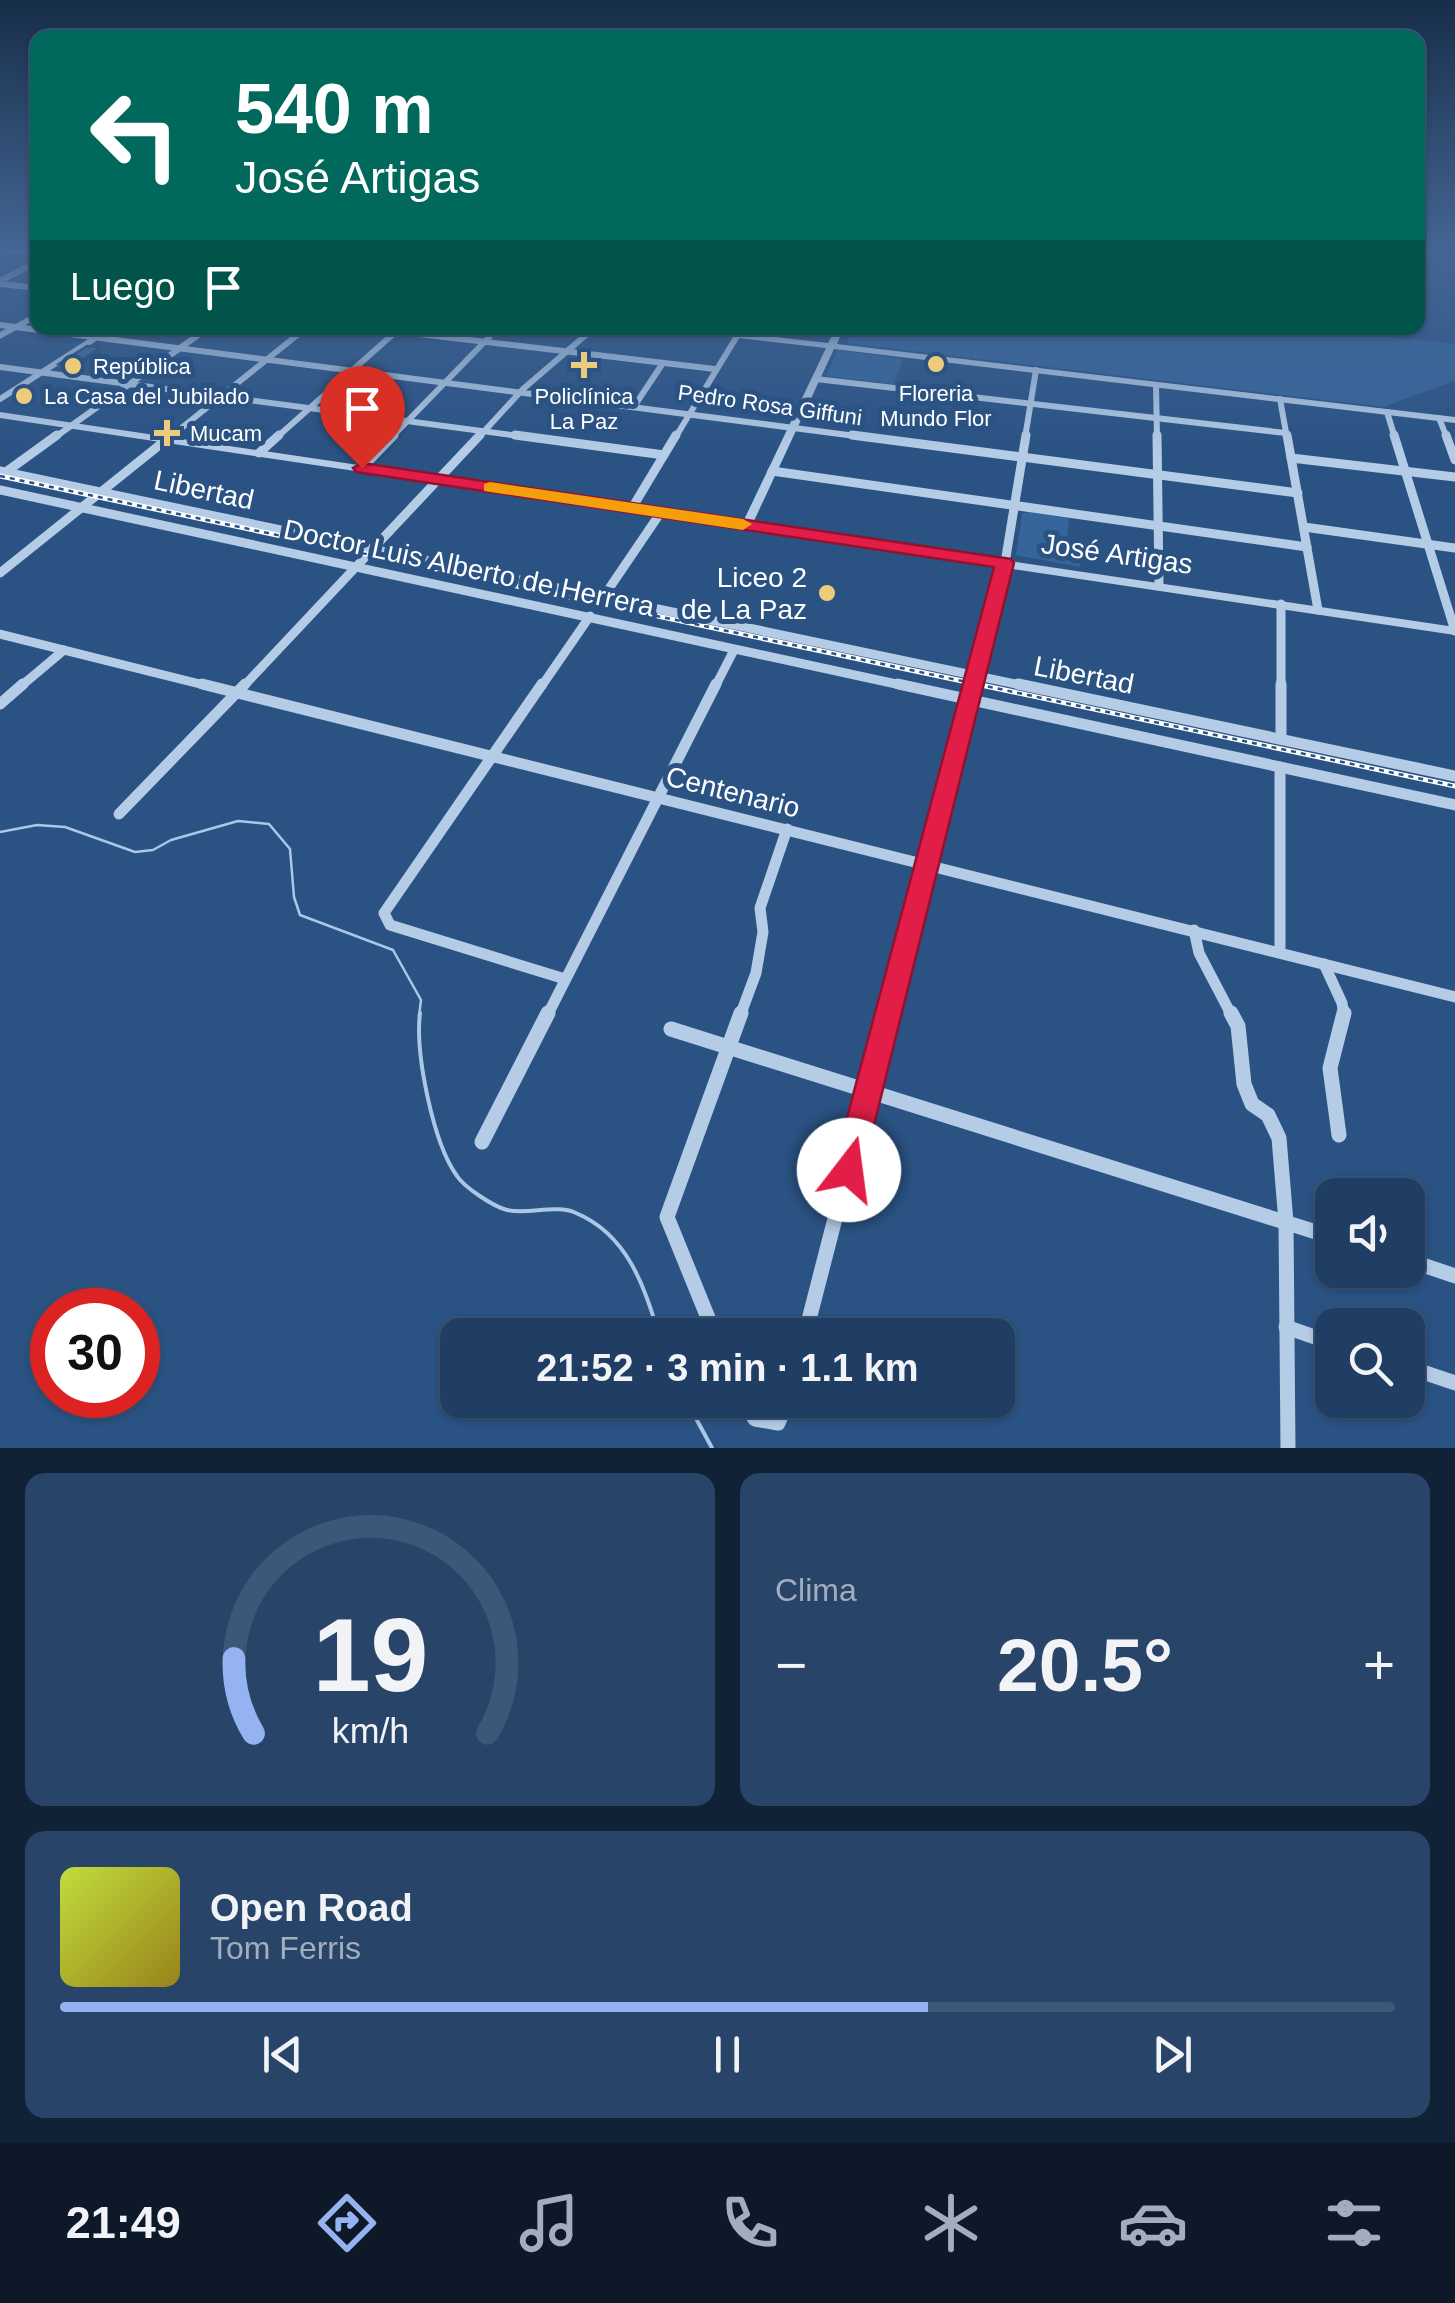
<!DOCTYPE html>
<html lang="es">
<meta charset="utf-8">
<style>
:root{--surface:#203e63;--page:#284569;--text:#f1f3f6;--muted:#a2aebe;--line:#3d5778;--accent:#95b2f1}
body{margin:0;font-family:Helvetica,sans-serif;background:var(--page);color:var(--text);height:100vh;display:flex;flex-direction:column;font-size:38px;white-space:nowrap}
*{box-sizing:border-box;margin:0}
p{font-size:32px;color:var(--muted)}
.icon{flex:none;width:55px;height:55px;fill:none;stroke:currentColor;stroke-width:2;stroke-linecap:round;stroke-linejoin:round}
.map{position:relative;height:1448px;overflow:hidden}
.side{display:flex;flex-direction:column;gap:25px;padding:25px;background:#122236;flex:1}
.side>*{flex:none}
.guide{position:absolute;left:30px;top:30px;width:1395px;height:305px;border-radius:20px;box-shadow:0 2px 8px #0004,0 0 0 2px var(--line);background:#00695c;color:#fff;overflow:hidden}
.tools{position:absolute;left:1315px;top:1178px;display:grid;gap:20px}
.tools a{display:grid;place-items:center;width:110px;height:110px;border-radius:20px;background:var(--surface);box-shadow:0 2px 8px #0004,0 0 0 2px var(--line);font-size:50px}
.speed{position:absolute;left:30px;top:1288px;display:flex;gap:20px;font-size:50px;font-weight:700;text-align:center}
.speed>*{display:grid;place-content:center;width:130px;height:130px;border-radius:50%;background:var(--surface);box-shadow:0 2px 8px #0004,0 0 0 2px var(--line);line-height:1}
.speed .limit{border:15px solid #d22;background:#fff;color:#111}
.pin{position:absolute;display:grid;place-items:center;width:85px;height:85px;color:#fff;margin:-102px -42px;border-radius:50% 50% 50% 0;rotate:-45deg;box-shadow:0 0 10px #0007}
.pin .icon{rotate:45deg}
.me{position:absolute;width:110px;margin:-55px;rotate:15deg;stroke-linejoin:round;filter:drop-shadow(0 0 8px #0008)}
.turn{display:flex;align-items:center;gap:35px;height:210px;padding:0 40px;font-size:45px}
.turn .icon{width:130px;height:130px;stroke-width:2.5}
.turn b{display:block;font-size:70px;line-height:85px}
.then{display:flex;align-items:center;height:95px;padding:0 40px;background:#0003;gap:20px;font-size:38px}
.big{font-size:75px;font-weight:800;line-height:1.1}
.side .card{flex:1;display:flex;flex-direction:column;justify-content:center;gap:15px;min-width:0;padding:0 35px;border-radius:20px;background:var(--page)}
.side .dial{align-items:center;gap:0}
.dial svg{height:260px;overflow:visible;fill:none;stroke:var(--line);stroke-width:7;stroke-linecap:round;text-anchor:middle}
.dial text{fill:var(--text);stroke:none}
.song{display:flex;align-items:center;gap:30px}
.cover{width:120px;height:120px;border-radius:15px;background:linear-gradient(135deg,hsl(70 70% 55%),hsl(50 70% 35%))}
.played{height:10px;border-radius:5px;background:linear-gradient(90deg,var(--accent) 65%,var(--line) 65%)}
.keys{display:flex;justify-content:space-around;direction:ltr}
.heat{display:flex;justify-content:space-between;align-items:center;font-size:55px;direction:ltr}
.side .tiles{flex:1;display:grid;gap:25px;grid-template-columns:1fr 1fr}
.card:last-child{grid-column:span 2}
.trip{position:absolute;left:440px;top:1318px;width:575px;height:100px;border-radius:20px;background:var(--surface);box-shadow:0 2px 8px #0004,0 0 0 2px var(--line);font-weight:800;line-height:100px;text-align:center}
.tabs{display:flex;height:160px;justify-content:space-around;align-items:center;background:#0d1928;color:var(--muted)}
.tabs .icon{width:70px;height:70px}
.tabs .current{color:var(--accent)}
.tabs b{font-size:45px;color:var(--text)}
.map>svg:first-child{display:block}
</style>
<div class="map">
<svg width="1455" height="1448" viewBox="0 0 1455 1448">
<rect width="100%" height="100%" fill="#2a5384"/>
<g fill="#35659b">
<polygon points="854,328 1300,328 1455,344 1455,381 1383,407 846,343"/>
<polygon points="838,350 903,359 894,384 826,376"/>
<polygon points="1027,512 1069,518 1067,541 1082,543 1080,567 1016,555 1022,514"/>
</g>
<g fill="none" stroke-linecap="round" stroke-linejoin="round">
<polyline stroke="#aac7e7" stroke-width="2.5" points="0,832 37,825 65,827 135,852 153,850 171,840 238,821 269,824 290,849 294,897 300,915 393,950 421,1000 419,1016"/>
<g stroke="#aac7e7" stroke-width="4">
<path d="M420 1013C415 1053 433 1143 457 1176 464 1187 494 1207 507 1210 528 1215 556 1204 576 1213 628 1235 644 1286 659 1335"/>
<polyline points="686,1400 712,1448"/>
</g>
<g stroke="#b5cce7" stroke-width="6">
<polyline points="0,281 38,261"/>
<polyline points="0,284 38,288"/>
<polyline points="0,325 871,438"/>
<polyline points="368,328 715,369"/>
<polyline points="0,367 534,438"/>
<polyline points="816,379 1286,433"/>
<polyline points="1156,385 1157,438"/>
<polyline points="0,399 111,328"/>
<polyline points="1280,399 1287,438"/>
<polyline points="635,405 663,363"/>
<polyline points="1387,412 1395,438"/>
<polyline points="1439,418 1447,438"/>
<polyline points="54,438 208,328"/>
<polyline points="169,438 306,328"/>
<polyline points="276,438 400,328"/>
<polyline points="391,438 498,328"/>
<polyline points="478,438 523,389 594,328"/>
<polyline points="675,438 742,328"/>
<polyline points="1025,438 1036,370"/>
</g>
<g stroke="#b5cce7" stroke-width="9">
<polyline points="515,435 664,455"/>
<polyline points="852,435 1298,493"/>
<polyline points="1157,435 1159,586"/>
<polyline points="1287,435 1318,610"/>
<polyline points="1394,435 1455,631"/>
<polyline points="1446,435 1455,460"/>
<polyline points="259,453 279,435"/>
<polyline points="1291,458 1455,477"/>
<polyline points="362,468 394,435"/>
<polyline points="0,471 1030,687"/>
<polyline points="772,471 1307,547"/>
<polyline points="6,472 57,435"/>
<polyline points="0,490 910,687"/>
<polyline points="632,508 676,435"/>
<polyline points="1304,527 1455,548"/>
<polyline points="0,573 172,435"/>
<polyline points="604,596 661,512"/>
<polyline points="1281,604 1281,687"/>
<polyline points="0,634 212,687"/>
<polyline points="20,687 64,650"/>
<polyline points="243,687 480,435"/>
<polyline points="541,687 590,616"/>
<polyline points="715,687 734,650"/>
<polyline points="973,687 1005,563 1026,435"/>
</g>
<g stroke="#b5cce7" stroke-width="11">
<polyline points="202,684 1455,997"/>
<polyline points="542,684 384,913 390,925 565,979"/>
<polyline points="898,684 1455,805"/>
<polyline points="1018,684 1455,776"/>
<polyline points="1281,684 1281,738"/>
<polyline points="0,704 23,684"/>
<polyline points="1280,767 1280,952"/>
<polyline points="119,814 245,684"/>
<polyline points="1194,930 1199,953 1232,1016"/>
<polyline points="1324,964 1342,1003 1344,1016"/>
<polyline points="547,1016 716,684"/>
<polyline points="740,1016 756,973 763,932 760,908 787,829"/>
<polyline points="888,1016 974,684"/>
</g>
<g stroke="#b5cce7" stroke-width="15">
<polyline points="1231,1013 1238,1026 1244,1084 1252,1104 1268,1115 1279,1138 1286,1222 1288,1448"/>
<polyline points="671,1029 1332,1237"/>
<polyline points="1339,1135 1330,1068 1344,1013"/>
<polyline points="482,1142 548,1013"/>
<polyline points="1408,1260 1455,1276"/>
<polyline points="1286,1327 1332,1343"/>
<polyline points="715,1335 667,1217 741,1013"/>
<polyline points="805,1335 888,1013"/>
<polyline points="1408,1367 1455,1383"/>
<polyline points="742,1400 755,1419 778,1423 788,1400"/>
</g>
<g fill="#b5cce7" fill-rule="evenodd">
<polygon points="0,248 38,252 38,256 0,252"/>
<polygon points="38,312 38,318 0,339 0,332"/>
<polygon points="674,328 696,328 828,343 836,328 844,328 837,344 1455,417 1455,423 834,349 753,523 1455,627 1455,635 0,418 0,412 743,522 826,348 678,331"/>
</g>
<defs>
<polyline id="rail" points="0,476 1455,786"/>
</defs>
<use href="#rail" stroke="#fff" stroke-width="5"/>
<use href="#rail" stroke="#2a5384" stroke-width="2.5" stroke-dasharray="5" stroke-linecap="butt"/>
</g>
<polygon fill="#335b8a" points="102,352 77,370 61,368 59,364"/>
<polygon fill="#294a70" points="100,347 102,352 77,370 75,366"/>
<polygon fill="#3b6aa0" stroke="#294a70" stroke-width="2.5" points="87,346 100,347 75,366 59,364"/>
<linearGradient id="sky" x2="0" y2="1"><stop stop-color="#172e49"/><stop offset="0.55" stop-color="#446694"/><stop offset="1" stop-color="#446694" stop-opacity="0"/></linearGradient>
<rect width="1455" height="450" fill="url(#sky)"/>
<polygon fill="#e11d48" stroke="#92132f" stroke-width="2.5" points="362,463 1011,559 1014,563 860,1181 849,1186 838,1181 833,1170 994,567 356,472 353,468"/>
<polygon fill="#f59e0b" points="490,482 743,519 752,524 743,530 484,491 484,484"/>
<g fill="#edcb7d" stroke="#2a5384" stroke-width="4">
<circle cx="936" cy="364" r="10"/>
<path d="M579 350h10v10h10v10h-10v10h-10v-10h-10v-10h10z"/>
<circle cx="73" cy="366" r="10"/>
<circle cx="24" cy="396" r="10"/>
<path d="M162 418h10v10h10v10h-10v10h-10v-10h-10v-10h10z"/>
<circle cx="827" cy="593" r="10"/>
</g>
<g text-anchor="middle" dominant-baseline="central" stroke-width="10" stroke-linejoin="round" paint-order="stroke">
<g font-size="22" fill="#fff" stroke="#2a5384" text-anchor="start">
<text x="93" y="366">República</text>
<text x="936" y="393" text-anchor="middle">Floreria<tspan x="936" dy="25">Mundo Flor</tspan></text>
<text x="44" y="396">La Casa del Jubilado</text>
<text x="584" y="396" text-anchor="middle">Policlínica<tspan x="584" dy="25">La Paz</tspan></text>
<text x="190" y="433">Mucam</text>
</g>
<g font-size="22" fill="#fff" stroke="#2a5384">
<text transform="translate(770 405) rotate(8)">Pedro Rosa Giffuni</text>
</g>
<g font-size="28" fill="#fff" stroke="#2a5384">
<text transform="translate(204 490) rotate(12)">Libertad</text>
<text transform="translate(1117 554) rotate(8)">José Artigas</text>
<text transform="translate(469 568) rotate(12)">Doctor Luis Alberto de Herrera</text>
<text transform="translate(1084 675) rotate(11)">Libertad</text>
<text transform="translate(733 792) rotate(14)">Centenario</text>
</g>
<g font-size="28" fill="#fff" stroke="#2a5384" text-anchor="end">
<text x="807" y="577">Liceo 2<tspan x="807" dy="32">de La Paz</tspan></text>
</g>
</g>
</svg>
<div class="tools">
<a><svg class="icon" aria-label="sound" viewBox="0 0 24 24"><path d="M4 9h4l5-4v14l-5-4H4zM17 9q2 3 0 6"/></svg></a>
<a><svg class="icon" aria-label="search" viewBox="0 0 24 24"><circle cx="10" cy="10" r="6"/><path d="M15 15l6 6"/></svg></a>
</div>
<div class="speed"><div class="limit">30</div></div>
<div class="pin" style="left:362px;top:468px;background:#d93025"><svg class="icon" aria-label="arrive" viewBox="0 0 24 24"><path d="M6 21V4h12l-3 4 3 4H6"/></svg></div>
<svg class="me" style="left:849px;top:1170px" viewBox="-20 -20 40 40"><circle r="19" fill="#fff"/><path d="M0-13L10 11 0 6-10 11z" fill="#e11d48"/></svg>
<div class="trip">21:52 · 3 min · 1.1 km</div>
<div class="guide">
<div class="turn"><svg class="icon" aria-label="left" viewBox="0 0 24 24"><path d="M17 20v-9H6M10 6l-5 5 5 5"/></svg><div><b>540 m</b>José Artigas</div></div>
<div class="then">Luego<svg class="icon" aria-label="arrive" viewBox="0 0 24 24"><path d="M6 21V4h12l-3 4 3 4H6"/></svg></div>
</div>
</div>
<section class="side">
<div class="tiles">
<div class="card dial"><svg viewBox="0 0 100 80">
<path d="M14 69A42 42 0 1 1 86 69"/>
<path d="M14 69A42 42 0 0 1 8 46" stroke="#95b2f1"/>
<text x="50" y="56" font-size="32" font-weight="700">19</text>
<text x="50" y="72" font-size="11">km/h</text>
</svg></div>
<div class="card"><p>Clima</p>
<div class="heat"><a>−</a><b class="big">20.5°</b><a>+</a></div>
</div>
<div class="card">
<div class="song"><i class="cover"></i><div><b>Open Road</b><p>Tom Ferris</p></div></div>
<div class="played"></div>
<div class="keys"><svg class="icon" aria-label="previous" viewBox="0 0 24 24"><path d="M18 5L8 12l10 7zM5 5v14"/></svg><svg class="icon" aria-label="pause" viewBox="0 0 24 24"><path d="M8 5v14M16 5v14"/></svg><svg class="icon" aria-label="next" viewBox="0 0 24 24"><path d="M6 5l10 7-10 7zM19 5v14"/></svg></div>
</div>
</div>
</section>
<nav class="tabs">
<b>21:49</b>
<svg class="icon current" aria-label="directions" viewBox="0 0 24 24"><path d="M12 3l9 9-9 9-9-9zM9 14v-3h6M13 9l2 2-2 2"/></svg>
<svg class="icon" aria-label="music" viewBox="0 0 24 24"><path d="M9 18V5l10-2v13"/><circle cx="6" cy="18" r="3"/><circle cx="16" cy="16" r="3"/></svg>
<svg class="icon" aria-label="phone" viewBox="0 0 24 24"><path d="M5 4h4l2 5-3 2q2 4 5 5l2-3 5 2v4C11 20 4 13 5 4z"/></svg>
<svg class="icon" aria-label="climate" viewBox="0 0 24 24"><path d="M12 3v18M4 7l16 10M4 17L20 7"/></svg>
<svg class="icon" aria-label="car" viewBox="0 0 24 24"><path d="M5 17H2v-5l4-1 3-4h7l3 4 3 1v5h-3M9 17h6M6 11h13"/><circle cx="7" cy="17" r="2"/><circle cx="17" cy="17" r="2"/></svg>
<svg class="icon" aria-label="filters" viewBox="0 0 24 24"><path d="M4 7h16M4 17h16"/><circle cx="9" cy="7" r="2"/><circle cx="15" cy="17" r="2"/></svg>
</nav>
